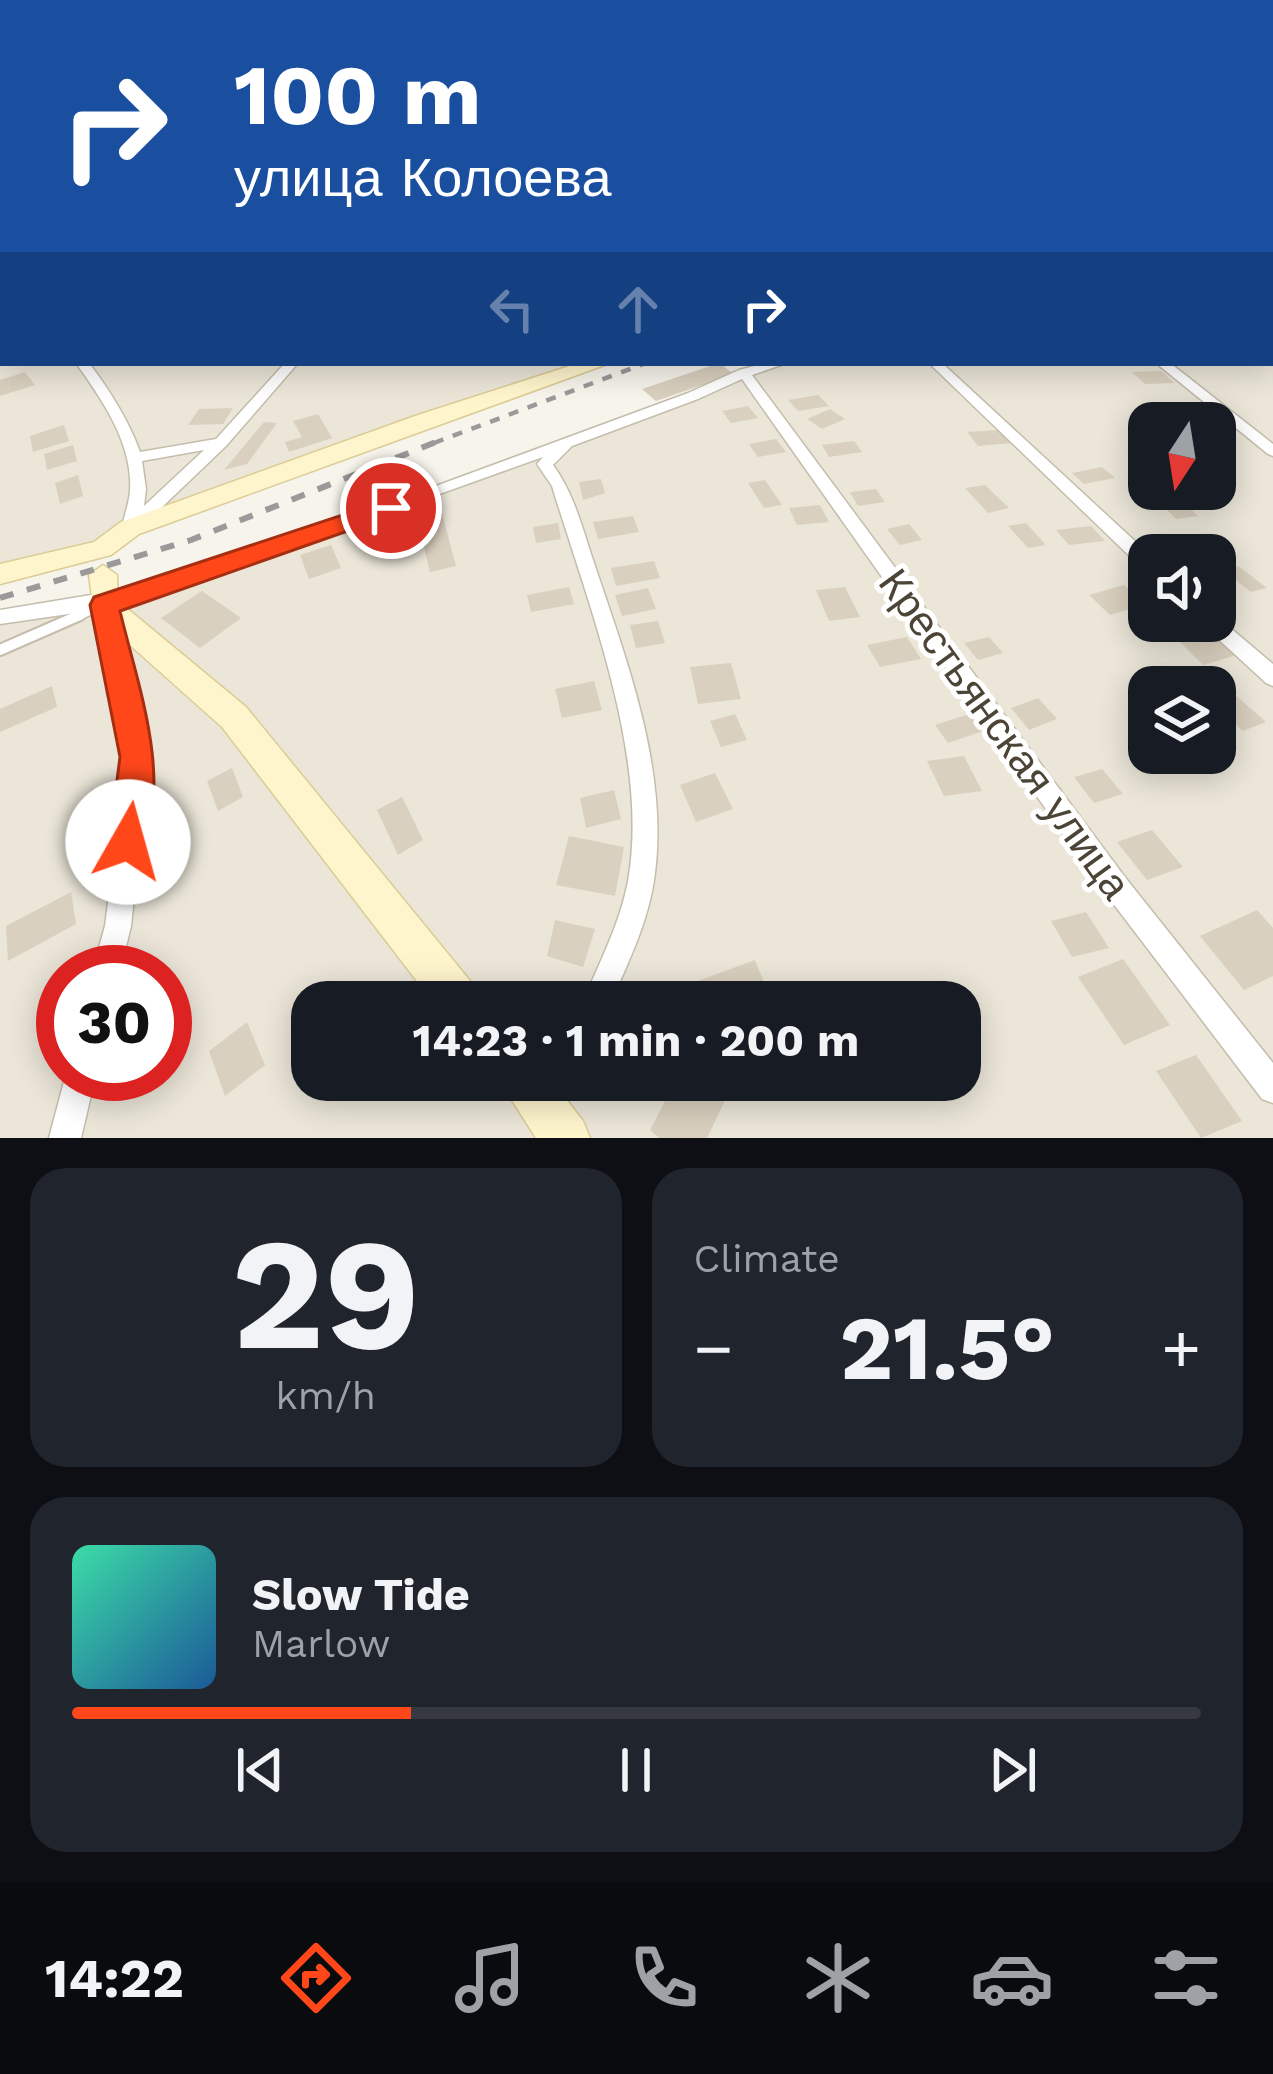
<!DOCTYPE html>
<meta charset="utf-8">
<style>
:root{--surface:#171b24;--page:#20242c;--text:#f1f3f6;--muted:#9ea1a6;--line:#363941;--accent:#ff471a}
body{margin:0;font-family:"Work Sans",sans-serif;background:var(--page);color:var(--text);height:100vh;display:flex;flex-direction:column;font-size:45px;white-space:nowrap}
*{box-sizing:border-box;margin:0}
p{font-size:39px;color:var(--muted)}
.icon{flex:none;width:66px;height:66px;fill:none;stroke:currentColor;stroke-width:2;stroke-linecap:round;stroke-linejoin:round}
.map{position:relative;height:1138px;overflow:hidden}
.side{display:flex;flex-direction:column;gap:30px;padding:30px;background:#0d0f14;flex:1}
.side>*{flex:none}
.banner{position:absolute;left:0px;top:0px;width:1275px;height:366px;box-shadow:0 6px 30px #0003;background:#1a4fa0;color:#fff;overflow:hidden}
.needle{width:78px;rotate:192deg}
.buttons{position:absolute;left:1128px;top:402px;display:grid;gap:24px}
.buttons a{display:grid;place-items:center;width:108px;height:108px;border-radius:24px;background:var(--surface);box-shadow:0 6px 30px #0003;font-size:60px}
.speed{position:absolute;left:36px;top:945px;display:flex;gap:24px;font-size:60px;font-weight:700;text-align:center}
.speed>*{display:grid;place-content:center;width:156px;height:156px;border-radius:50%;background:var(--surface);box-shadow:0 6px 30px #0003;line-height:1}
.speed .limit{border:18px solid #d22;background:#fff;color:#111}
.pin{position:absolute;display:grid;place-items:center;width:102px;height:102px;color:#fff;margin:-51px;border:6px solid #fff;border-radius:50%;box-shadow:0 3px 12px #0007}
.me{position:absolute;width:132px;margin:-66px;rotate:7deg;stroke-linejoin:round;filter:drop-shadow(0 0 9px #0008)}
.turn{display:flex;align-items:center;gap:42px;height:252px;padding:0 36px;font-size:54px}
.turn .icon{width:156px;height:156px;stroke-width:2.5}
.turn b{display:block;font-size:84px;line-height:102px}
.lanes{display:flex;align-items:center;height:114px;padding:0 36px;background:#0003;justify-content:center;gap:60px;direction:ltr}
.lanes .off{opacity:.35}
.big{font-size:90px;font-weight:700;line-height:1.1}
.side .widget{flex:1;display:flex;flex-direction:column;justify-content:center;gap:18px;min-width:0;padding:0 42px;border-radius:36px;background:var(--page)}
.side .dial{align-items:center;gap:0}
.dial b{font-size:156px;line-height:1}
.song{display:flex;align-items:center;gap:36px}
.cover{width:144px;height:144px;border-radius:18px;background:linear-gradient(135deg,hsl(160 70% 55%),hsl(210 70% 35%))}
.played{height:12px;border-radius:6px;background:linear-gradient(90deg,var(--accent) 30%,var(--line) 30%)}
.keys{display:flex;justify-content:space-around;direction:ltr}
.heat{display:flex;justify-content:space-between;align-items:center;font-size:66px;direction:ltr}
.side .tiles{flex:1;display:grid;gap:30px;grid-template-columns:1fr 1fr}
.widget:last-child{grid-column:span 2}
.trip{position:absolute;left:291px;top:981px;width:690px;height:120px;border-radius:36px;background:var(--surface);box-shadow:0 6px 30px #0003;font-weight:700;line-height:120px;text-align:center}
.tabs{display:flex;height:192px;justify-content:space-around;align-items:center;background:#090b0e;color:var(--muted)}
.tabs .icon{width:84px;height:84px}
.tabs .active{color:var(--accent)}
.tabs b{font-size:54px;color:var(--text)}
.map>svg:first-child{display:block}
</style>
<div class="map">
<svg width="1273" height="1138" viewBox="0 0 1273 1138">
<rect width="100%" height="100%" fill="#f7f4eb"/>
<g fill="#ebe6d8" fill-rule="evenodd">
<polygon points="0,201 3,363 600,363 341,447 102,549 0,574"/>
<path d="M1273 325V1138H0V617L104 605 431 494 781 363H1272ZM1149 423H1215V489H1149ZM1149 555H1215V621H1149ZM1149 687H1215V753H1149ZM63 972H165V1074H63ZM312 1002H960V1080H312Z"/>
</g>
<g fill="#dad0bf">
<polygon points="719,363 734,374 656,401 642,389"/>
<polygon points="1161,371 1175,383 1145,384 1132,372"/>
<polygon points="25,372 35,385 0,396 0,380"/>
<polygon points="818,395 829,406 798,411 788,400"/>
<polygon points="748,406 758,418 731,423 722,411"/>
<polygon points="233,408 223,424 188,425 199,409"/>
<polygon points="830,409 845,419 822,429 807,419"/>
<polygon points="318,414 332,438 289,452 285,442 302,437 293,421"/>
<polygon points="264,422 277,423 247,464 224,470"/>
<polygon points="64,425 69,441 33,452 30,436"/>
<polygon points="999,430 1011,443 978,446 967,432"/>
<polygon points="776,439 786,452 758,457 749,444"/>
<polygon points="854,441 862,452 829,457 822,445"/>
<polygon points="73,445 77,461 47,470 44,454"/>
<polygon points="1102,467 1115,478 1084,484 1072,473"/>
<polygon points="78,475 83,496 60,504 55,483"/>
<polygon points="601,479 605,493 583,500 579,482"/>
<polygon points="765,480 782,505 764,508 748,483"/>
<polygon points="985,485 1009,508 988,513 965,488"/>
<polygon points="876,489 885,502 858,506 850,492"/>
<polygon points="1173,493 1198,516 1176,519 1152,495"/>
<polygon points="820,505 829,522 797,525 789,508"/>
<polygon points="442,513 456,566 430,572 417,518"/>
<polygon points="633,516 639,532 598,539 593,522"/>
<polygon points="558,523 561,539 536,543 533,527"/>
<polygon points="1026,523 1046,545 1028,548 1008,526"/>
<polygon points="909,524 922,540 900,545 887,529"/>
<polygon points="1091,526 1105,541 1069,545 1056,530"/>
<polygon points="331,545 341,568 309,579 300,555"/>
<polygon points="654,561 660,578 616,586 611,568"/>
<polygon points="1238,566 1267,588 1251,592 1223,570"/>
<polygon points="1124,585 1146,604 1110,615 1089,595"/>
<polygon points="569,587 574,604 531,612 527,595"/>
<polygon points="845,587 860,617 829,621 816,590"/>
<polygon points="648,588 656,609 622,616 615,595"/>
<polygon points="202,591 241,618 200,648 161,618"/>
<polygon points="658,621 665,643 636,648 630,625"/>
<polygon points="1213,634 1237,655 1203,665 1180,642"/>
<polygon points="907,637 921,659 880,667 867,645"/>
<polygon points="989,637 1003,653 978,660 964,643"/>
<polygon points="731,663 741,699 698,704 690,667"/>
<polygon points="594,681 602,710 562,718 555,689"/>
<polygon points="52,686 57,707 0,732 0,709"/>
<polygon points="1233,693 1266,722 1243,731 1215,705 1215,700"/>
<polygon points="1038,698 1057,719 1029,730 1011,708"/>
<polygon points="735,714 747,740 721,747 710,721"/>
<polygon points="969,714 983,731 948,743 935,725"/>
<polygon points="964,756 982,791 944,796 927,761"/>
<polygon points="232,768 243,797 218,811 207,781"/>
<polygon points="1102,769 1123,794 1094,803 1074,777"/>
<polygon points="715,773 733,809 696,822 680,785"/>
<polygon points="614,790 621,819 586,828 580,798"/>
<polygon points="402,797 423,840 398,855 377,810"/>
<polygon points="1152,830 1183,867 1147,880 1117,842"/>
<polygon points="569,836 624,847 615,896 556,885"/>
<polygon points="71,892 76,924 8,961 6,926"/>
<polygon points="1257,910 1273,928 1273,976 1244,990 1200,936"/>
<polygon points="1086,912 1109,948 1072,957 1051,921"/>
<polygon points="555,920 595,929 583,967 547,956"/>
<polygon points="1123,959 1170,1025 1124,1045 1078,977"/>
<polygon points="755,960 772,1002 702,1002 695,982"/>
<polygon points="247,1022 265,1065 225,1096 209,1051"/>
<polygon points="1196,1055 1242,1121 1201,1138 1156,1071"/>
<polygon points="676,1080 724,1080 732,1086 707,1138 659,1138 650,1130"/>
</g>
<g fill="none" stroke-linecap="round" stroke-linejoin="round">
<defs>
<polyline id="lane-far1" points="73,618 93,609"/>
<polyline id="lane" points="0,650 80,615"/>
<g id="street">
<polygon points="0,201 3,201 3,206 0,207"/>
<rect x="1272" y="209" width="1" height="6"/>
<rect x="0" y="295" width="3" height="7"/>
<rect x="1272" y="321" width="1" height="8"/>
<path d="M76 363H89C110 391 128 419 140 452L216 439 285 363H298L226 446 136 532 130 534 122 528C124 516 129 503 130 491 133 444 103 401 76 363ZM204 450 144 506 146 489 142 461Z"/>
<path d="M766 363H787L752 375 1124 876 1273 1063V1103L1262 1099 1106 894 742 379 698 399 572 446 553 465C575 495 583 531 595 566 628 664 670 775 654 880 648 922 628 963 611 1002H583C599 963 620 924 628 881 650 758 588 604 552 486L537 464 543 457 149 598 114 607 149 757 131 926 120 972H92L105 926 127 757 96 610 0 624V610L139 587 425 490 688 393 739 370Z"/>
<polygon points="929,363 942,363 1150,555 1149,570 1143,569"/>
<polygon points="1156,363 1170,363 1273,444 1273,456 1268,454"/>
<polygon points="1215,615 1273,664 1273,686 1266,683 1204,626 1201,621 1215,621"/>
<polygon points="66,1074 96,1074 81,1138 49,1138"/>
</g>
<g id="secondary">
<rect x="1272" y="296" width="1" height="10"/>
<polygon points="579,363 610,363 139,534 111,555 0,584 0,564 94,542 121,522 415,416"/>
<polygon points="103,565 117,575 118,601 246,707 475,987 482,1002 433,1002 222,727 94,613 89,575"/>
<polygon points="499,1080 551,1080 583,1121 590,1138 536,1138"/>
</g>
</defs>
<use href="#lane-far1" stroke="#c4bdac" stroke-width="12"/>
<use href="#lane" stroke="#c4bdac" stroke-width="14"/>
<use href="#street" stroke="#c4bdac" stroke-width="3"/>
<use href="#secondary" stroke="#dbcc96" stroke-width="3"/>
<use href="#lane-far1" stroke="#fff" stroke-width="9"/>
<use href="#lane" stroke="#fff" stroke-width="10"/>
<use href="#street" fill="#fff" fill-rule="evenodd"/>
<use href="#secondary" fill="#fff5cd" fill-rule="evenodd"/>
<polyline stroke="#9a9a9a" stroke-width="4.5" stroke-dasharray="10 10" stroke-linecap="butt" points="434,443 646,363"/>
<polyline stroke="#9a9a9a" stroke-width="6" stroke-dasharray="14 14" stroke-linecap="butt" points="0,598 191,540 441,440"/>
</g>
<linearGradient id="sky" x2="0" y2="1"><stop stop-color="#8cc0ee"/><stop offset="0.56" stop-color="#fbfaf6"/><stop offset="1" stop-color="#fbfaf6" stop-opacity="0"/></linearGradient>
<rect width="1273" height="361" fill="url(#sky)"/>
<path fill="#ff471a" stroke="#a62e11" stroke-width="3" d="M391 499 403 508 399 513 120 611C138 687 173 777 141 855L128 860 114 855 109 842 120 757 90 605 94 597Z"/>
<g text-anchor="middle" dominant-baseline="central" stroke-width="10" stroke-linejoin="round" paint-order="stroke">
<g font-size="42" fill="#4c4537" stroke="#fff">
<text transform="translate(1005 734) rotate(54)">Крестьянская улица</text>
</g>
</g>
</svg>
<div class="buttons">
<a><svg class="needle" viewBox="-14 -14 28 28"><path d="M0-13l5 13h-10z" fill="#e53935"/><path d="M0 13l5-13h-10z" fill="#9ea1a6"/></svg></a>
<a><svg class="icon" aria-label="sound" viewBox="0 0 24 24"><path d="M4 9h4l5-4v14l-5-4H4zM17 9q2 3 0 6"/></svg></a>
<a><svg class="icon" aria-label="layers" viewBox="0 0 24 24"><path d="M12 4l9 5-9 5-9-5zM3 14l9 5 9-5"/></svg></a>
</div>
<div class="speed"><div class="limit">30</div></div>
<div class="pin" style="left:391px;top:508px;background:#d93025"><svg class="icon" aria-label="arrive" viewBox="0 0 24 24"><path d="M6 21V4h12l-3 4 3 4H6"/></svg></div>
<svg class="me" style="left:128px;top:842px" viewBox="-20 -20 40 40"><circle r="19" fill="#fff"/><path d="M0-13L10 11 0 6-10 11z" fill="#ff471a"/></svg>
<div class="trip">14:23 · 1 min · 200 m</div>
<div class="banner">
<div class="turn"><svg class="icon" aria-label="right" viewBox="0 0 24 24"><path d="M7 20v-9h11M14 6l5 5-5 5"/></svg><div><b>100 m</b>улица Колоева</div></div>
<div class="lanes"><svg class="icon off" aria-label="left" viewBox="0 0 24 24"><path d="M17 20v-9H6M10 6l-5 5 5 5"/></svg><svg class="icon off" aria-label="ahead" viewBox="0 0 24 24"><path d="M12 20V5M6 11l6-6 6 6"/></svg><svg class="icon" aria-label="right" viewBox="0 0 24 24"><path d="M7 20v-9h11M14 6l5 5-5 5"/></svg></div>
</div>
</div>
<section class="side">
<div class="tiles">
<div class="widget dial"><b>29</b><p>km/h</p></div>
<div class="widget"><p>Climate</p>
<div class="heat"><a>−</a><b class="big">21.5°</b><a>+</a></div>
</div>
<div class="widget">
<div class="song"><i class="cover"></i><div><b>Slow Tide</b><p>Marlow</p></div></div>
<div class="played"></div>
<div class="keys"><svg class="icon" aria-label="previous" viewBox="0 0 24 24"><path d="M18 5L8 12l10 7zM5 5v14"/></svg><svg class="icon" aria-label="pause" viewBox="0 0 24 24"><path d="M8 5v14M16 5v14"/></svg><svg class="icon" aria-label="next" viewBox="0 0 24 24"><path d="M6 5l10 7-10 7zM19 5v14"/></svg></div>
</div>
</div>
</section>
<nav class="tabs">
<b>14:22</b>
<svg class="icon active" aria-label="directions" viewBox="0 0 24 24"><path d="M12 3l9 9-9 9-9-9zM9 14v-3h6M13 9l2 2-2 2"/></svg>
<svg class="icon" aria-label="music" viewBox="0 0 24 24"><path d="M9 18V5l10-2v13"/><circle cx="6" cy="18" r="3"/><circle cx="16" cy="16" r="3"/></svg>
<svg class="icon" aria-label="phone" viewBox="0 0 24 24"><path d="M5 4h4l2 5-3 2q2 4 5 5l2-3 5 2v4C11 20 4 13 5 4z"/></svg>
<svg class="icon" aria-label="climate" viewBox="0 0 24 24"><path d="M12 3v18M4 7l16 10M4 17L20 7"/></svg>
<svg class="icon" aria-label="car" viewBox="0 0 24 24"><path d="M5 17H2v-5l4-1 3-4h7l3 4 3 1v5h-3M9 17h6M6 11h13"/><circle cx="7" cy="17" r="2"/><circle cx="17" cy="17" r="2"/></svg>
<svg class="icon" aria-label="filters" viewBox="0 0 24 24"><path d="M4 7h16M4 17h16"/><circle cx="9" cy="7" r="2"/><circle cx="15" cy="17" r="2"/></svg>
</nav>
